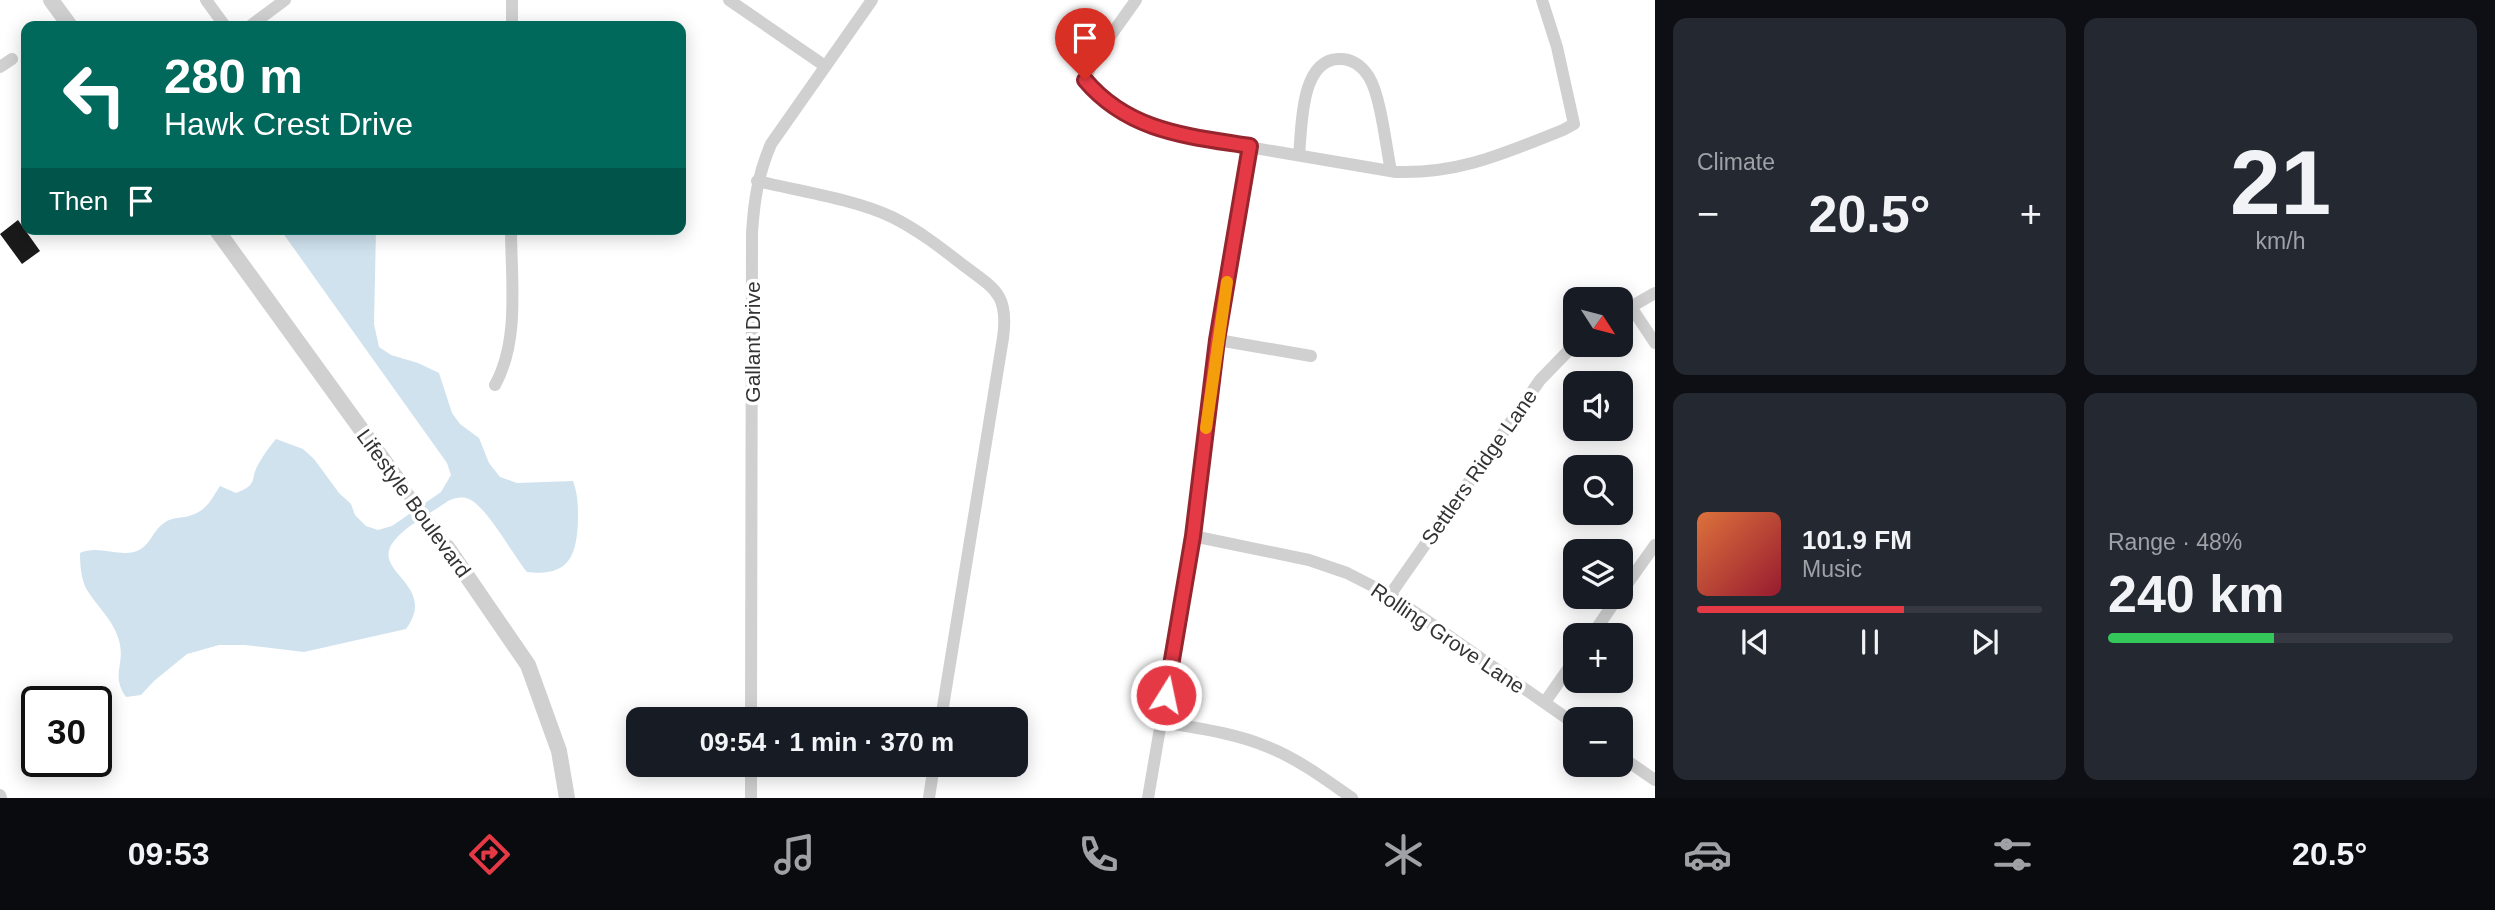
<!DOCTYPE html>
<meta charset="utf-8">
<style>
:root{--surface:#171b24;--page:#242831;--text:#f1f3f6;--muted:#9ea1a6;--line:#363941;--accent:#e63946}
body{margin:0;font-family:Arial,sans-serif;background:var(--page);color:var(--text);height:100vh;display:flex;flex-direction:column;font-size:26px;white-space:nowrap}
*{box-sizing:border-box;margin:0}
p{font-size:23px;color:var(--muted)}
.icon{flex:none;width:38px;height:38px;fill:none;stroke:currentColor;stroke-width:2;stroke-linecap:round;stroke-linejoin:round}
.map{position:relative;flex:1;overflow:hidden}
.drawer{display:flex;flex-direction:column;gap:18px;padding:18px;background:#0d0f14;width:840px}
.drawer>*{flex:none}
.top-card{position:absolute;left:21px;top:21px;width:665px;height:214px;border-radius:14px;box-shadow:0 4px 18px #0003;background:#00695c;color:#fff;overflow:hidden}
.needle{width:46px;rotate:126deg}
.controls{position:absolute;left:1563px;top:287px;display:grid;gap:14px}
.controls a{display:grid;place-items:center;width:70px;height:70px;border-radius:14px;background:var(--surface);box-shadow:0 4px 18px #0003;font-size:35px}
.speed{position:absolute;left:21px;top:686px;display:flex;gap:14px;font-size:35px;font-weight:700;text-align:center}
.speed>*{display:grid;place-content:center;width:91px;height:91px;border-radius:50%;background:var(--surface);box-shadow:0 4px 18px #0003;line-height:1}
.speed .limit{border:4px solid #111;border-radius:10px;background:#fff;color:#111}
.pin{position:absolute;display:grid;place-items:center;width:60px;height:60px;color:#fff;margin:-72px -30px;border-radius:50% 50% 50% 0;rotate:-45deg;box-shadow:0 0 7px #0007}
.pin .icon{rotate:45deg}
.me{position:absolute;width:77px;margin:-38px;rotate:10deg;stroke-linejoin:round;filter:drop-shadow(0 0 5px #0008)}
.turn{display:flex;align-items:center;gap:24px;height:147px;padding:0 28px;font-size:32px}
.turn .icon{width:91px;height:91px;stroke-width:2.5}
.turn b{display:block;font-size:49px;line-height:60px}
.then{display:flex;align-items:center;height:66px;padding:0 28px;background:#0003;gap:14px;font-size:26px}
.big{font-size:52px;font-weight:700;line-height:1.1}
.drawer .tile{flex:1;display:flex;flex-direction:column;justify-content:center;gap:10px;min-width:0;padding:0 24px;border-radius:14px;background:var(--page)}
.drawer .dial{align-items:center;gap:0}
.dial b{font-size:91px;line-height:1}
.song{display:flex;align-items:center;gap:21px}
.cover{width:84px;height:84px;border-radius:10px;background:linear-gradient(135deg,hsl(20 70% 55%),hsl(350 70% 35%))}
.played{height:7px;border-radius:4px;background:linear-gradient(90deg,var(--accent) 60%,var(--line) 60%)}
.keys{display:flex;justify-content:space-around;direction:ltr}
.heat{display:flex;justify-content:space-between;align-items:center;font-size:38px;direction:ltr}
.charge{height:10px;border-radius:5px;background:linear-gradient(90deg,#34c759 48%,var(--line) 0)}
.drawer .tiles{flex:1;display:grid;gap:18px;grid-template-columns:repeat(2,1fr)}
.trip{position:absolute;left:626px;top:707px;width:402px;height:70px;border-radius:14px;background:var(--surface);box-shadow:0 4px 18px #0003;font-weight:700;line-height:70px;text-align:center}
.dock{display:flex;height:112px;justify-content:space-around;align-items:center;background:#090b0e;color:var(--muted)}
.dock .icon{width:49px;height:49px}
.dock .current{color:var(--accent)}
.dock b{font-size:32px;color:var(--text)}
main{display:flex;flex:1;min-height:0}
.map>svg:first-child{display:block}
</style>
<main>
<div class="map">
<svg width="1655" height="798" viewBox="0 0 1655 798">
<rect width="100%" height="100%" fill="#fff"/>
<path fill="#cfe2ee" d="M280 229H376L374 324 379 347 391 355 418 363 439 373 452 413 460 424 479 438 489 463 500 477 517 483 573 481C578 495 578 505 578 519 577 556 569 577 527 572 512 554 488 508 469 499 461 496 455 498 448 501 433 512 405 526 394 541 369 572 439 584 406 629L304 652 245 645H219L187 654 154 681 141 695 126 697C111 675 124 667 120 645 116 622 98 608 87 590 81 580 80 564 80 553 97 545 116 556 134 552 151 547 151 532 164 523 171 518 177 518 185 517 206 512 209 503 220 486L236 493C260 484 249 479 259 463 264 454 270 446 276 439L303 449 314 459 339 493 351 504 355 515 366 526 378 530 392 526 441 492 451 475 447 463Z"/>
<polygon fill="#1a1a1a" points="18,220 40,251 22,264 0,234"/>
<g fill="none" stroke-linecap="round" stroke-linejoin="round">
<g stroke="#d0d0d0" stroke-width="12">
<polyline points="206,0 225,26"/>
<polyline points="729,0 825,66"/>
<path d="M1136 0 1094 59 1085 80C1108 106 1140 123 1172 134L1396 172C1460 174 1505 153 1563 130L1574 124 1557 47 1542 0"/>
<polyline points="250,26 285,0"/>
<polyline points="512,26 512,0"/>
<polyline points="0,67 12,59"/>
<path d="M1299 155C1302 127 1300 61 1338 59 1352 58 1362 66 1369 77 1381 97 1386 147 1391 171"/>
<path d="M757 181C799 191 854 199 892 217 918 230 940 247 963 265 995 289 1009 294 1003 338L941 719"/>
<polyline points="1631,307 1655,343"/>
<polyline points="1620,313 1655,293"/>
<polyline points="1218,340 1311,356"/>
<path d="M495 385C520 340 511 279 511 229"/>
<polyline points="400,483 447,547"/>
<polyline points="1193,536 1309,560 1347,573 1390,595 1575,724"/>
<polyline points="1620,594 1655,545"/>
<polyline points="1390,595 1540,380 1575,344"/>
<polyline points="1592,635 1618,597"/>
<polyline points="1545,702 1575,659"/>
<path d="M751 719 752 233C754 201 758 174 771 144L872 0"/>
<path d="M1161 722C1197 728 1235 733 1268 747 1298 759 1325 779 1352 798"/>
<polyline points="1620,756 1655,780"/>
<polyline points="0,795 1,798"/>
<polyline points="751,798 751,765"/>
<polyline points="929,798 934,765"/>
<polyline points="1148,798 1193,536 1218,340 1250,146"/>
</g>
<g stroke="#d0d0d0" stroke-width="16">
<polyline points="51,0 70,26"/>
<polyline points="216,229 400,483"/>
<polyline points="447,547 528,665 559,751 567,798"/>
</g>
</g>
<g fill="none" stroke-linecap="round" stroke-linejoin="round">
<defs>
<path id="route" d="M1085 80C1129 132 1188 136 1250 146L1217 340 1193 536 1166 695"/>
</defs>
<use href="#route" stroke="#96252e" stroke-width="18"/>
<use href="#route" stroke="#e63946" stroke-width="12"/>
<polyline stroke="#f59e0b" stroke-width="12" points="1206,428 1227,282"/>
</g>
<g text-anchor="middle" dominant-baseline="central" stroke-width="7" stroke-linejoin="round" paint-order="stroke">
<g font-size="21" fill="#333" stroke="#fff">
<text transform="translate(752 342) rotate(-90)">Gallant Drive</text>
<text transform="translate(1479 467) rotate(-55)">Settlers Ridge Lane</text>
<text transform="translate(414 503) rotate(54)">Lifestyle Boulevard</text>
<text transform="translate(1448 638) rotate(34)">Rolling Grove Lane</text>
</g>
</g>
</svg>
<div class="controls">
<a><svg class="needle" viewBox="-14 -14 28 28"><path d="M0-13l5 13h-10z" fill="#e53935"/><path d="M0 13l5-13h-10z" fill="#9ea1a6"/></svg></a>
<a><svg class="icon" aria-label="sound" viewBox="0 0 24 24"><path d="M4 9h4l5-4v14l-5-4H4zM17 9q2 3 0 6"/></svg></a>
<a><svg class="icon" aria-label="search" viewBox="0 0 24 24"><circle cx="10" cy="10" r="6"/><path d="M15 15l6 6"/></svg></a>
<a><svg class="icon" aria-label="layers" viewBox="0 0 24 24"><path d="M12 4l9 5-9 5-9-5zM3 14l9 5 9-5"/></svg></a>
<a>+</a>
<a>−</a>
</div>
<div class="speed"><div class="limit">30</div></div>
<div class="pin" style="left:1085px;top:80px;background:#d93025"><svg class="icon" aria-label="arrive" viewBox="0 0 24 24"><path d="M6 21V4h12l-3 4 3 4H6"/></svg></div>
<svg class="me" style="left:1166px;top:695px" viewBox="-20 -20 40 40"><circle r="17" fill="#e63946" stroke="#fff" stroke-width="3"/><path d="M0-11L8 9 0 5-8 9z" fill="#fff"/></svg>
<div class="trip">09:54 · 1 min · 370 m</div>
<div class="top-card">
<div class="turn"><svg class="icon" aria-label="left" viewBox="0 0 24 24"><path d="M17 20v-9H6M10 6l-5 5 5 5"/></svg><div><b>280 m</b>Hawk Crest Drive</div></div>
<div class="then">Then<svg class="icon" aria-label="arrive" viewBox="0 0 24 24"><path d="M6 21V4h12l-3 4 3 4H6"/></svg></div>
</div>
</div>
<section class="drawer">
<div class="tiles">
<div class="tile"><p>Climate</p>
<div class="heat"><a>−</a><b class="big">20.5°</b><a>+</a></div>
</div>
<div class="tile dial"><b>21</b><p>km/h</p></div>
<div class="tile">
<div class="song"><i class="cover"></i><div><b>101.9 FM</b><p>Music</p></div></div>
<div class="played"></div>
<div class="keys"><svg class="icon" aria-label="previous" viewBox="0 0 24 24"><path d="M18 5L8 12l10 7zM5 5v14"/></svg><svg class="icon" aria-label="pause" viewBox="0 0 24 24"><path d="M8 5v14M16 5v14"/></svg><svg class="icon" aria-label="next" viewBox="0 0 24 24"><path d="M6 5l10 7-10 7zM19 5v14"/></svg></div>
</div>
<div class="tile"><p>Range · 48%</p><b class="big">240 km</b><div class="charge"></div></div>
</div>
</section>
</main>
<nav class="dock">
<b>09:53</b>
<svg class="icon current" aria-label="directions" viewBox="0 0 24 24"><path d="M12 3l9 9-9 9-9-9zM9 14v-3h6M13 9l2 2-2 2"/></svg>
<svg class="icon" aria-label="music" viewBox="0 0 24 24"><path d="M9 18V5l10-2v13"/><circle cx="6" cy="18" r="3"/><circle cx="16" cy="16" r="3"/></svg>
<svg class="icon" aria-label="phone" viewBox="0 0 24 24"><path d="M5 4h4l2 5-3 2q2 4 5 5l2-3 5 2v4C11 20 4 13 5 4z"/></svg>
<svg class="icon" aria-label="climate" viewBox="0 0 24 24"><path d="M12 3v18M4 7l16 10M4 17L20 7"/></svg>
<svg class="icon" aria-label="car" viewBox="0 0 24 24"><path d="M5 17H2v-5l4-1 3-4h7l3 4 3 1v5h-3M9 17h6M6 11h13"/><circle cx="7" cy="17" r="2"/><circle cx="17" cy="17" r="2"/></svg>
<svg class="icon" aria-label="filters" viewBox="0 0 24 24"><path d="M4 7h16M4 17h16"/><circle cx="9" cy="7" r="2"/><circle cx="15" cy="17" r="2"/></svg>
<b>20.5°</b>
</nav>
